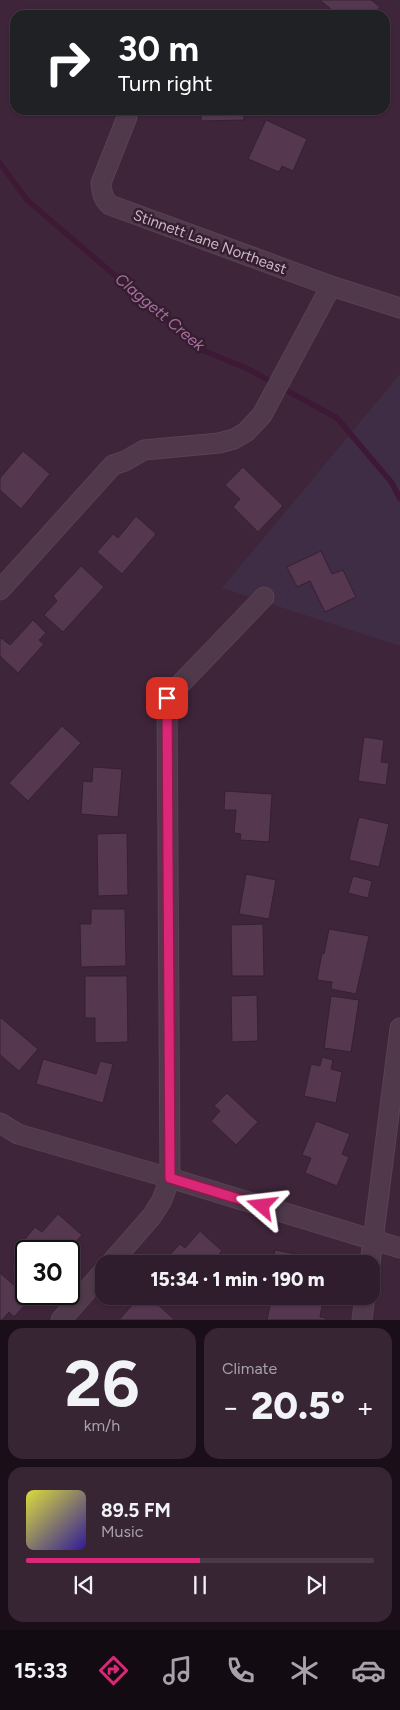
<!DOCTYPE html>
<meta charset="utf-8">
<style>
:root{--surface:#2f1c2c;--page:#372534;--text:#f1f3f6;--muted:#a7a1a9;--line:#4a3a48;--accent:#db2777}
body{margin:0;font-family:Figtree,sans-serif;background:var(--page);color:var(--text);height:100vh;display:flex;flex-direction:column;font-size:19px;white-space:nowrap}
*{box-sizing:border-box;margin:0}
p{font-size:16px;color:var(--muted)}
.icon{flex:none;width:28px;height:28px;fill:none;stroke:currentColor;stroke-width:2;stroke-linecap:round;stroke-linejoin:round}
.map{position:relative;height:1320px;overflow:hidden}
.sheet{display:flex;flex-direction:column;gap:8px;padding:8px;background:#1a0f18;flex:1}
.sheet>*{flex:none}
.hud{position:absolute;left:10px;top:10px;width:380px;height:105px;border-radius:15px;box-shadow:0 1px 4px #0004,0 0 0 1px var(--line);background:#202124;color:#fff;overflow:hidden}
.speed{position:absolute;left:15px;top:1240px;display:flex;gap:10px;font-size:25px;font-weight:700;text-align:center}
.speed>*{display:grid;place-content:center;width:65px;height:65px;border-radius:50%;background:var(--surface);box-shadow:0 1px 4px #0004,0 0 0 1px var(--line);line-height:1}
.speed .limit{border:2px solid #111;border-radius:8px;background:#fff;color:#111}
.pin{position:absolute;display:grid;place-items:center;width:42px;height:42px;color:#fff;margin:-21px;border-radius:10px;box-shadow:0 2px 8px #0006}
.me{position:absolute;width:55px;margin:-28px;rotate:287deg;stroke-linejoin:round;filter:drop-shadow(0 0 4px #0008)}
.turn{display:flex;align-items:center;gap:18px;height:105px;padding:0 25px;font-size:22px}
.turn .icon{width:65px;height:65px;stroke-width:2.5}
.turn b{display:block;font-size:35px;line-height:42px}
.big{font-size:38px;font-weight:800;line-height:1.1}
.sheet .widget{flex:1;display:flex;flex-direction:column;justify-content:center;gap:8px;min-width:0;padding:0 18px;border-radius:15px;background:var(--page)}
.sheet .dial{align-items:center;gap:0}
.dial b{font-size:65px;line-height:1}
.song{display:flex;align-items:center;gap:15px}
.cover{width:60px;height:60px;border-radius:8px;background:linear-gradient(135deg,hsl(60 70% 55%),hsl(250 70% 35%))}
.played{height:5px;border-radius:2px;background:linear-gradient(90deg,var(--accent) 50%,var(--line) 50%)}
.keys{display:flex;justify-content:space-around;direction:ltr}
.heat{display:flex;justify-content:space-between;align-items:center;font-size:28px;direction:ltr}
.sheet .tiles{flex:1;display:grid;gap:8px;grid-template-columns:1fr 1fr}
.widget:last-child{grid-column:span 2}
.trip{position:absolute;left:95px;top:1255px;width:285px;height:50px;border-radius:15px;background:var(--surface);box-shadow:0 1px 4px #0004,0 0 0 1px var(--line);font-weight:800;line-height:50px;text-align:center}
.tab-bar{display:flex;height:80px;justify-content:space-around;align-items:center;background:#130b12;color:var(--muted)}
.tab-bar .icon{width:35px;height:35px}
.tab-bar .on{color:var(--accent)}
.tab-bar b{font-size:22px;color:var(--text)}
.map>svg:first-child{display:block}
</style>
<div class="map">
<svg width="400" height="1320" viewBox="0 0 400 1320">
<rect width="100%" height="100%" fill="#3f253a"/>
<polygon fill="#3f2d45" points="400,374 400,646 222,588"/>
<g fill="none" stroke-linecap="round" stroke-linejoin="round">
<polyline stroke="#3d1936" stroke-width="5.5" points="0,163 27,200 202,350 248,369 337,418 392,483 400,499"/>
</g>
<g fill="#553850" stroke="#362032">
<polygon points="320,0 371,0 380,7 374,15 359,15 355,12 352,15 338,15"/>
<polygon points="201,110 244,110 244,120 201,121"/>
<polygon points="266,120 307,139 293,171 282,166 279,172 248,159"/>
<polygon points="23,451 50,474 21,509 0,490 0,478"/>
<polygon points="243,467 283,506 258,532 233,507 240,499 225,485"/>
<polygon points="136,516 156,534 122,574 97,552 113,534 118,538"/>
<polygon points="321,551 332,574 343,570 356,597 325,612 310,581 297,587 287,567"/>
<polygon points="81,566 104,587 63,632 44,615 57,601 53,596"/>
<polygon points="33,620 46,633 39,640 44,644 18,673 0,656 0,639 1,638 10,645"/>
<polygon points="62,726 81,743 28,801 9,783"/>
<polygon points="364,737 384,740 381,762 389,763 386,785 358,781"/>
<polygon points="93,767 122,769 118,817 81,814 83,781 92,782"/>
<polygon points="225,791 272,794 269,842 240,840 241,834 234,833 236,810 224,810"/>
<polygon points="359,817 389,824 379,867 349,860"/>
<polygon points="127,833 128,895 98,896 97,834"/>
<polygon points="246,874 276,880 269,919 239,914"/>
<polygon points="353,876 372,881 368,898 348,893"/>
<polygon points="91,909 125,909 126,966 81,967 80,924 91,924"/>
<polygon points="263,924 264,976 232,976 231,925"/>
<polygon points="329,929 369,936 356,994 331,989 332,982 317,980 322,953 324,954"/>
<polygon points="85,976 127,976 128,1042 95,1043 95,1018 85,1018"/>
<polygon points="257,995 258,1041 232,1042 231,996"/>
<polygon points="331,996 359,1000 351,1052 324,1048"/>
<polygon points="0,1017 38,1049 19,1071 0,1055"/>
<polygon points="322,1057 333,1060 331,1069 342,1072 336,1103 304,1096 311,1064 320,1066"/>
<polygon points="43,1059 96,1074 100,1061 113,1064 103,1103 36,1084"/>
<polygon points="227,1093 258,1122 236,1145 211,1121 220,1111 214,1106"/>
<polygon points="316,1121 350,1134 342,1154 349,1157 337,1186 305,1173 311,1158 302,1155"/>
<polygon points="58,1214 82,1235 68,1251 26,1251 26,1278 12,1266 22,1255 16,1250 35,1227 42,1232"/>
<polygon points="200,1231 222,1251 210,1264 161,1264 180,1244 185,1248"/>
<polygon points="275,1250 328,1260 328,1264 272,1264"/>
<polygon points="0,1273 30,1299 14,1317 9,1312 2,1320 0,1320"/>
<polygon points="140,1296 148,1296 175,1320 119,1320"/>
<polygon points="272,1296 296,1296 323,1301 320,1317 326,1318 326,1320 267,1320"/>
</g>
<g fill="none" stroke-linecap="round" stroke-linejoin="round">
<defs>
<g id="street">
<path d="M127 117 101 183C102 193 103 199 110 205L331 286 400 308"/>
<polyline points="0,590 113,465 125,461 144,450 219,443 234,439 246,432 262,415 331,286"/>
<polyline points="0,1123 18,1134 170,1178 400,1248"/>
<polyline points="110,1264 152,1216 162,1200 170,1178 167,698 264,597"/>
<polyline points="370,1264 400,1028"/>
<polyline points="61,1320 104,1271"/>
<polyline points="362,1320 365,1296"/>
</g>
</defs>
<use href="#street" stroke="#584354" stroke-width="21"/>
<use href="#street" stroke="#4f394b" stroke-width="19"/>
</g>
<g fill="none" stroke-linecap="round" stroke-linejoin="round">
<defs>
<polyline id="route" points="167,698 170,1178 262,1206"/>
</defs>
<use href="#route" stroke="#8e194d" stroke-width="12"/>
<use href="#route" stroke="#db2777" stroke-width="9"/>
</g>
<g text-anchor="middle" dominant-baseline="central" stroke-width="5" stroke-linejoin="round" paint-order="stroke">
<g font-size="15" fill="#c9b6c5" stroke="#341e30">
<text transform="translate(210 242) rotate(20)">Stinnett Lane Northeast</text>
</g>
<g font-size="16" font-style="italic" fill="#a7709e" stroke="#341e30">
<text transform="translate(160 312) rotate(40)">Claggett Creek</text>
</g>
</g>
</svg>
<div class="speed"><div class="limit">30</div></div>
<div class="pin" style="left:167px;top:698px;background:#d93025"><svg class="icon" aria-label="arrive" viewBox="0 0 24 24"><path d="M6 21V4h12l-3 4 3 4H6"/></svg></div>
<svg class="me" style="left:262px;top:1206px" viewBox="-20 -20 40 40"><path d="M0-17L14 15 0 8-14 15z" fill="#db2777" stroke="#fff" stroke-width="4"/></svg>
<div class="trip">15:34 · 1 min · 190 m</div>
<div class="hud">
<div class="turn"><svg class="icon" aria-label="right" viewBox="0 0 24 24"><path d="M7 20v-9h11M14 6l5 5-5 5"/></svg><div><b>30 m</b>Turn right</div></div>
</div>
</div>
<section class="sheet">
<div class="tiles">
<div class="widget dial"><b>26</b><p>km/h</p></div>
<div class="widget"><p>Climate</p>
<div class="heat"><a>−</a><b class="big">20.5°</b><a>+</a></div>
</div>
<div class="widget">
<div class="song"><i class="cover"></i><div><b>89.5 FM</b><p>Music</p></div></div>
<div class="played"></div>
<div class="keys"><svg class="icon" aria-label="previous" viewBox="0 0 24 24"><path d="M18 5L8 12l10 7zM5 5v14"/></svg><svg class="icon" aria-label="pause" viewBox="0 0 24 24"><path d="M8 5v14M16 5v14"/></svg><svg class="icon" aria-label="next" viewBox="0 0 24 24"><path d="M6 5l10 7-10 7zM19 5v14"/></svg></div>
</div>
</div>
</section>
<nav class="tab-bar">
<b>15:33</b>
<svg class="icon on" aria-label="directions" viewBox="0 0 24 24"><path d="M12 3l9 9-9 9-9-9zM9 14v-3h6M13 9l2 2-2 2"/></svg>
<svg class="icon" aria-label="music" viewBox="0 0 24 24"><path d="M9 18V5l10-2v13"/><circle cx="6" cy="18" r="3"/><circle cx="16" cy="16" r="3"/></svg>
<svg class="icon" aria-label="phone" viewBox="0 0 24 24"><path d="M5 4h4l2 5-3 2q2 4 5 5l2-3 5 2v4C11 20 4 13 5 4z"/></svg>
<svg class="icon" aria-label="climate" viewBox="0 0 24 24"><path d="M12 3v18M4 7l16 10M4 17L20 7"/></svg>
<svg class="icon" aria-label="car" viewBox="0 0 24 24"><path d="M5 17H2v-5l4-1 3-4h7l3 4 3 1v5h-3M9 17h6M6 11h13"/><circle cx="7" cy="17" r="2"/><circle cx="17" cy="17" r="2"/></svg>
</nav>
